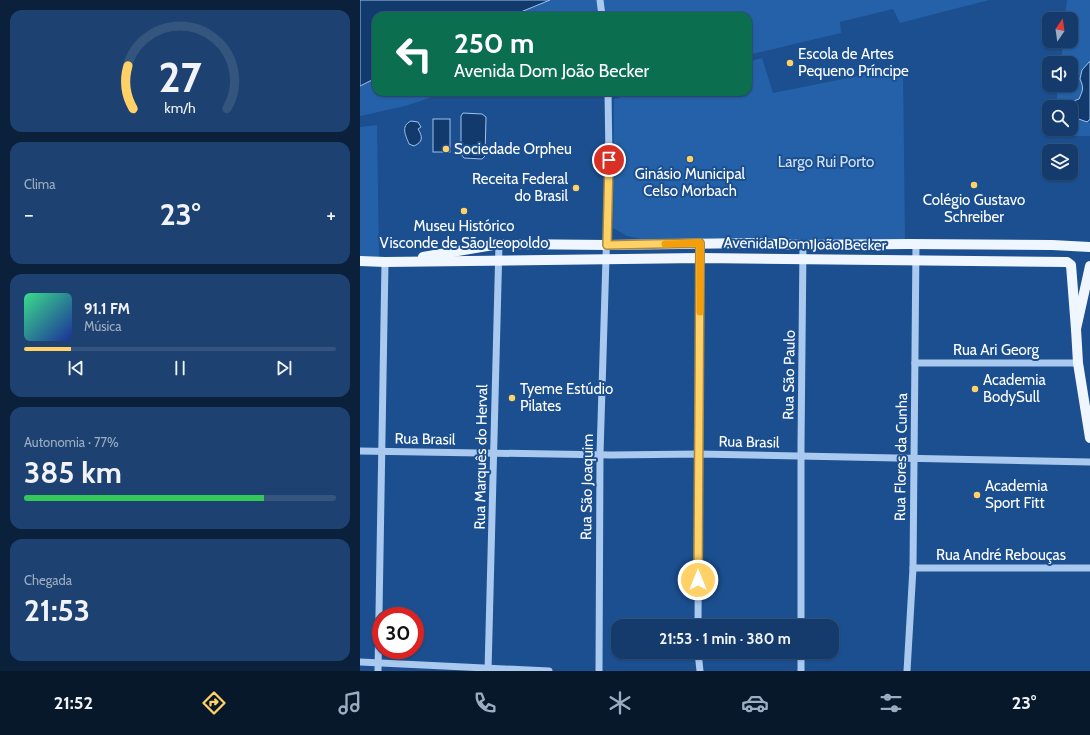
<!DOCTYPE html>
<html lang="pt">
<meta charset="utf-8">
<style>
:root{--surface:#143b6b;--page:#1d4271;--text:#f1f3f6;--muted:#9dadc1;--line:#33557e;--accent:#ffd166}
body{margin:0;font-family:Cabin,sans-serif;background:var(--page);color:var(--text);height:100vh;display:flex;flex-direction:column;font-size:15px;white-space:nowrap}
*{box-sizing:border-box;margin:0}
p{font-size:13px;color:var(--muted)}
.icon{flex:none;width:22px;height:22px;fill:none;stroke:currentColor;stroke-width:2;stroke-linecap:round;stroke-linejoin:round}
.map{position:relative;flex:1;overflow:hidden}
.side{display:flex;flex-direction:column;gap:10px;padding:10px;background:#0b203b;width:360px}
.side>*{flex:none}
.top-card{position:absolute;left:12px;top:12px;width:380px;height:84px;border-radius:12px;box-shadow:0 1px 3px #0004,0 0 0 1px var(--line);background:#0b6e4f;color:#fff;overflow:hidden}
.needle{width:26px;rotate:13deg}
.controls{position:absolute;left:682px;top:12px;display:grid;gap:8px}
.controls a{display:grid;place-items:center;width:36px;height:36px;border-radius:8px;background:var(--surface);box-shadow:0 1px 3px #0004,0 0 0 1px var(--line);font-size:20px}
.speed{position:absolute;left:12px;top:607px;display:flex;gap:8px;font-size:20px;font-weight:700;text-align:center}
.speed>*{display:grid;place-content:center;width:52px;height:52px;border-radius:50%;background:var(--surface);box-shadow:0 1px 3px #0004,0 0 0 1px var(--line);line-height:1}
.speed .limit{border:6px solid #d22;background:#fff;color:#111}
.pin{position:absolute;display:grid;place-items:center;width:34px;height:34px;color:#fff;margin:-17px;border:2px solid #fff;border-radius:50%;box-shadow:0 1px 4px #0007}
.me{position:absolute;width:44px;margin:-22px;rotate:0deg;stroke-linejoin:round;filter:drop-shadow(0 0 3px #0008)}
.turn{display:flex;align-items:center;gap:14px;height:84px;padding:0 16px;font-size:18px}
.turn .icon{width:52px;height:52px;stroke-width:2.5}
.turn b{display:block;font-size:28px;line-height:34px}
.big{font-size:30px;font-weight:700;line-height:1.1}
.side .card{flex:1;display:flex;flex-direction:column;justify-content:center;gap:6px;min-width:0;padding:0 14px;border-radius:12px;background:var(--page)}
.side .dial{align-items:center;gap:0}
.dial svg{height:104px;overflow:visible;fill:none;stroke:var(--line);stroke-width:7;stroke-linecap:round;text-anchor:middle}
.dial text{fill:var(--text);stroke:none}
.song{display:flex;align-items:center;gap:12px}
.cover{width:48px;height:48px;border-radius:6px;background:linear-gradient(135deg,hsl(150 70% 55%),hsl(230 70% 35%))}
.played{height:4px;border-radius:2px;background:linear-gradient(90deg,var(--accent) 15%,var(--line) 15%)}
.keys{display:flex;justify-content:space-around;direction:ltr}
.heat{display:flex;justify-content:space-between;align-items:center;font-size:22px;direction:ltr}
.charge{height:6px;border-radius:3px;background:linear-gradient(90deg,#34c759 77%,var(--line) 0)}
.trip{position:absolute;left:251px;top:619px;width:228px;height:40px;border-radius:12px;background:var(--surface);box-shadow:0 1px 3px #0004,0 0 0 1px var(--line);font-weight:700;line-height:40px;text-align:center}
.tab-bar{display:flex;height:64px;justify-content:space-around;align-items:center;background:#08182b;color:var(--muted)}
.tab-bar .icon{width:28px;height:28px}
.tab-bar .on{color:var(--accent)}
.tab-bar b{font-size:18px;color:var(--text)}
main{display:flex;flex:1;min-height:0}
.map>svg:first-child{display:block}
</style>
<main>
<section class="side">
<div class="card dial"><svg viewBox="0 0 100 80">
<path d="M14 69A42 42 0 1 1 86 69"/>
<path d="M14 69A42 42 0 0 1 10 36" stroke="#ffd166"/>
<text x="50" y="56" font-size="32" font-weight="700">27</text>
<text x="50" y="72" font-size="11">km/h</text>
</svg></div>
<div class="card"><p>Clima</p>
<div class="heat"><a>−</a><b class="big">23°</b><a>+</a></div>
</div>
<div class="card">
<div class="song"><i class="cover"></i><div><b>91.1 FM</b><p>Música</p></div></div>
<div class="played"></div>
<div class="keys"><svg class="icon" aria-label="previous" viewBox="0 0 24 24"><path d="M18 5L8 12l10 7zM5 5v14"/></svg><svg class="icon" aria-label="pause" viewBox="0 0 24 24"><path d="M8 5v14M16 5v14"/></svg><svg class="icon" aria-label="next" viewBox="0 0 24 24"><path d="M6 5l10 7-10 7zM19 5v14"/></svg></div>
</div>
<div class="card"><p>Autonomia · 77%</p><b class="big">385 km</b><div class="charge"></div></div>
<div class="card"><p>Chegada</p><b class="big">21:53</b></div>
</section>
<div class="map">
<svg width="730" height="671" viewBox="0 0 730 671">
<rect width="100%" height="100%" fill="#1b4f8f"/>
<g fill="#2461a8">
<polygon points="190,0 629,0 540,23 533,9 480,22 481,33 388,55 388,16 151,16"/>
<polygon points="707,0 730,0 730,61 722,70 723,91 719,99 708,103 708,107 696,107 698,85 711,85 711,63 701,63 703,41 711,41 711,19 705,19"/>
<polygon points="402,58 413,93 543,67 545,241 287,240 267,236 253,228 254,99 279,92 388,92 388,62"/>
<polygon points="16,78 16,92 87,92 45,106 0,116 0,86"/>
<polygon points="711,115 716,118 727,122 730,119 730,136 703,136 694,129 711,129"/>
<polygon points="17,125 19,257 0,257 0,127"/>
</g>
<g fill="#123a6d" stroke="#9cc4f0">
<polygon points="0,0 190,0 151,16 16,16 16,78 0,86"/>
<path d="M730 61V119L727 122 716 118 711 115V107H708V103L719 99C723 90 724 88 720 79L722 70Z"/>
<polygon points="103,113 122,114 126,117 125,156 122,159 104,158 101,154 101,116"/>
<rect x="73" y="119" width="17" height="33"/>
<path d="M51 121 58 122 61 127 58 129C63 137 63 142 54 146L49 144C46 136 40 126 51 121Z"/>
</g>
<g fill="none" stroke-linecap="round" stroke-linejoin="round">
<g stroke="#a9c9ee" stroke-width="7">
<polyline points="240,0 242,16"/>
<polyline points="555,363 718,363"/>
<polyline points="0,451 251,455 339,454 730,462"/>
<polyline points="553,568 730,568"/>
<polyline points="338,626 340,243"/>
<polyline points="441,626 441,446 443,245"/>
<polyline points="338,652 340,671"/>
<polyline points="441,652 441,671"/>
<polyline points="0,662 189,671"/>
<polyline points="18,671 25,262"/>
<polyline points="128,671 139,244"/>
<polyline points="239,671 240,454 249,160 248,92"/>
<polyline points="547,671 553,568 556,244"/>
</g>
<g stroke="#f0f6ff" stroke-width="10">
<polyline points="63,257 139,244 247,245 392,243 443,245 548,244 692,245 730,247"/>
<polyline points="0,261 25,262 340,258 707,262 711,265 716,329"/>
<polyline points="730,266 716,329 718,363 730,438"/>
</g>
</g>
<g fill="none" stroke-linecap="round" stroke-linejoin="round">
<defs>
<polyline id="route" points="249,160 247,245 340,243 338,580"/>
</defs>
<use href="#route" stroke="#a68842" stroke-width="10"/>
<use href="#route" stroke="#ffd166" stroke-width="7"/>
<polyline stroke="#f59e0b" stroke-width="7" points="305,244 340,243 340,312"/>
</g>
<g fill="#ffd166" stroke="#1b4f8f" stroke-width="1.5">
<circle cx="430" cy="63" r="4"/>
<circle cx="86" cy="149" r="4"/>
<circle cx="330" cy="159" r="4"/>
<circle cx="614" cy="185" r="4"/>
<circle cx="216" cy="188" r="4"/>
<circle cx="104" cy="211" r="4"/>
<circle cx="615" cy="389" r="4"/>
<circle cx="152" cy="398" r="4"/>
<circle cx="617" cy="495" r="4"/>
</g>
<g text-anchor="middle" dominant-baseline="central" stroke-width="4" stroke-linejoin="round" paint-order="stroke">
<g font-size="15" fill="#fff" stroke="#1b4f8f" text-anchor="start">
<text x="438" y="54">Escola de Artes<tspan x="438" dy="17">Pequeno Príncipe</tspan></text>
<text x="94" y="149">Sociedade Orpheu</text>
<text x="330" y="174" text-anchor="middle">Ginásio Municipal<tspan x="330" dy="17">Celso Morbach</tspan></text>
<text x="208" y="179" text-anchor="end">Receita Federal<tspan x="208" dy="17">do Brasil</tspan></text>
<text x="614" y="200" text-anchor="middle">Colégio Gustavo<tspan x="614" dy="17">Schreiber</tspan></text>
<text x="104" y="226" text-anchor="middle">Museu Histórico<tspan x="104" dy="17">Visconde de São Leopoldo</tspan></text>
<text x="623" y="380">Academia<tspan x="623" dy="17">BodySull</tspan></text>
<text x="160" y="389">Tyeme Estúdio<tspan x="160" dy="17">Pilates</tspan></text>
<text x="625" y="486">Academia<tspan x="625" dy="17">Sport Fitt</tspan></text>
</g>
<g font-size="15" fill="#cfe3fa" stroke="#1b4f8f">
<text x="466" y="162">Largo Rui Porto</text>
</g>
<g font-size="15" fill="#fff" stroke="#1b4f8f">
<text transform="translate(445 244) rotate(1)">Avenida Dom João Becker</text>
<text x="636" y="350">Rua Ari Georg</text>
<text transform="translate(429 375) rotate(-89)">Rua São Paulo</text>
<text transform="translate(65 439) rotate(1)">Rua Brasil</text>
<text transform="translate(389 442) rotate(1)">Rua Brasil</text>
<text transform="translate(121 457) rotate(-89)">Rua Marquês do Herval</text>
<text transform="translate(541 457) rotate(-89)">Rua Flores da Cunha</text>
<text transform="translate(227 487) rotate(-89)">Rua São Joaquim</text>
<text x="641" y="555">Rua André Rebouças</text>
</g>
</g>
</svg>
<div class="controls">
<a><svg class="needle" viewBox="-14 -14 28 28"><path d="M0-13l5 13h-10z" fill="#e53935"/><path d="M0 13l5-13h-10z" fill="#9dadc1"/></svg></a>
<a><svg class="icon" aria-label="sound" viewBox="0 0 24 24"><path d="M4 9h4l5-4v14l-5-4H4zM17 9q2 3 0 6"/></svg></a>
<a><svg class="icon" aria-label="search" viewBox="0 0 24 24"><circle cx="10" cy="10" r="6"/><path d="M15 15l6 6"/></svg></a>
<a><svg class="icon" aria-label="layers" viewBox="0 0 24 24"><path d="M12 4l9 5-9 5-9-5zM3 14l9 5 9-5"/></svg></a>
</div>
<div class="speed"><div class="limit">30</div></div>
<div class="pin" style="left:249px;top:160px;background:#d93025"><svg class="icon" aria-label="arrive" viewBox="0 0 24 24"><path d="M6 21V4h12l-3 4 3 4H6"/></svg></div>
<svg class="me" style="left:338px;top:580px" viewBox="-20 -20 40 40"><circle r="17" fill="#ffd166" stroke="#fff" stroke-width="3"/><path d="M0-11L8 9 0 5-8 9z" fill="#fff"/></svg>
<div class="trip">21:53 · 1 min · 380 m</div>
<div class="top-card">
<div class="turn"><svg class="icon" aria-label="left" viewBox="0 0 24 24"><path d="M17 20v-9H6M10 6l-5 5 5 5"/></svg><div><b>250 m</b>Avenida Dom João Becker</div></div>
</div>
</div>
</main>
<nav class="tab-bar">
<b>21:52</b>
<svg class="icon on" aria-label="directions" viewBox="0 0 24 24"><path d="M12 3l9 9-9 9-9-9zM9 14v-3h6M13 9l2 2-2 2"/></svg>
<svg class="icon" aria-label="music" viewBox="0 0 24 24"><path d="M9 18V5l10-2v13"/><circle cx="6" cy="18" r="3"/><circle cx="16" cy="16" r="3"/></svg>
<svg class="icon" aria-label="phone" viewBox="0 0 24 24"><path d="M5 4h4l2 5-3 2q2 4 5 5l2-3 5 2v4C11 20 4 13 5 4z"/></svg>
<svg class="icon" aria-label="climate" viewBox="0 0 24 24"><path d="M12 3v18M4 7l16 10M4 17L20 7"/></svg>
<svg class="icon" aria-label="car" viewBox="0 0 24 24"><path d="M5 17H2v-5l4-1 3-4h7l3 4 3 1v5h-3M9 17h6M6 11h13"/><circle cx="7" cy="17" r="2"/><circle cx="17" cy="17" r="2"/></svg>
<svg class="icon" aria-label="filters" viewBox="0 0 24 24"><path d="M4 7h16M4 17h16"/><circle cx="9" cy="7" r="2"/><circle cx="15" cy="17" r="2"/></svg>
<b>23°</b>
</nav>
